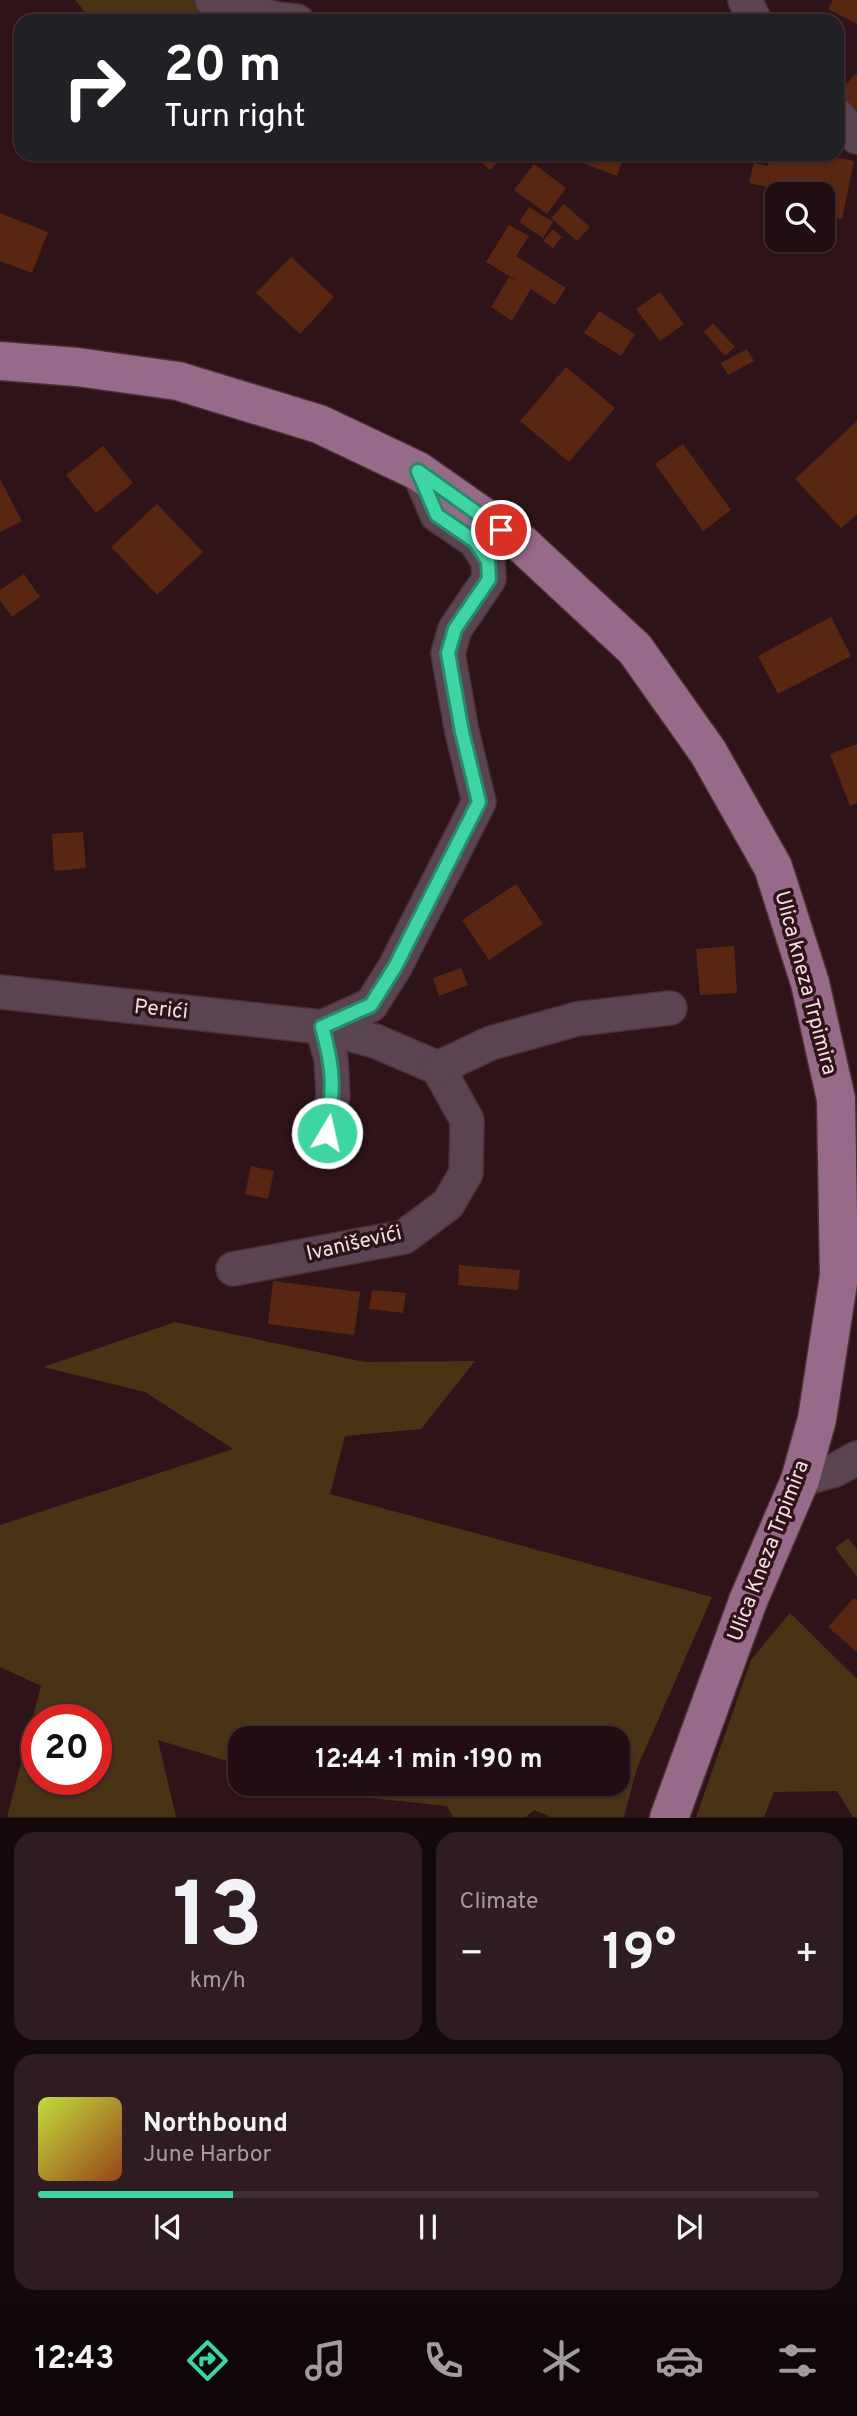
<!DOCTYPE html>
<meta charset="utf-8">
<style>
:root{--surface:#220e12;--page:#2e1c20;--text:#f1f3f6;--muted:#a29c9f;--line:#3f2e32;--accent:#3ed4a3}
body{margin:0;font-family:Overpass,sans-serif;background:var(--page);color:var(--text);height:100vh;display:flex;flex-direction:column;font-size:26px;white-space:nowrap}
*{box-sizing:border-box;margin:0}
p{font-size:23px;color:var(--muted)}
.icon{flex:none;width:38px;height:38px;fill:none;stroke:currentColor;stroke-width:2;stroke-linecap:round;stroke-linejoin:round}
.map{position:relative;height:1818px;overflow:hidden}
.panel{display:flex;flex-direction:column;gap:14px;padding:14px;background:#13080a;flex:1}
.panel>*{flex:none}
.top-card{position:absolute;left:14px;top:14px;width:830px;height:147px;border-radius:21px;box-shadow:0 2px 5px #0004,0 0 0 2px var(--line);background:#202124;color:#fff;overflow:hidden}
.tools{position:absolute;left:765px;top:182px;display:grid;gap:14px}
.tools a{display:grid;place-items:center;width:70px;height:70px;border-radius:14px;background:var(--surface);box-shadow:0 2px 5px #0004,0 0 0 2px var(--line);font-size:35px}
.speed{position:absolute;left:21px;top:1704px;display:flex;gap:14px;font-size:35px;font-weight:700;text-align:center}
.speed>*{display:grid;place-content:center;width:91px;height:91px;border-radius:50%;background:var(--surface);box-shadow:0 2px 5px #0004,0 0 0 2px var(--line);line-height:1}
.speed .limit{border:10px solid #d22;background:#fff;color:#111}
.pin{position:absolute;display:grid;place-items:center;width:60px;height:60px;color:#fff;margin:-30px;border:4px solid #fff;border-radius:50%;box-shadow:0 2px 7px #0007}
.me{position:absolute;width:77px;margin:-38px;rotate:9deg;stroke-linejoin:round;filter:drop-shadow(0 0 5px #0008)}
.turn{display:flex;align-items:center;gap:24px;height:147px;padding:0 35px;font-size:32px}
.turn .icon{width:91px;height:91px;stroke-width:2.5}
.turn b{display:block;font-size:49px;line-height:60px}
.big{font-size:52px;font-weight:700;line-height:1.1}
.panel .tile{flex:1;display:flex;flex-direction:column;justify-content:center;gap:10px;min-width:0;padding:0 24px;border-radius:21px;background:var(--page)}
.panel .dial{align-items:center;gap:0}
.dial b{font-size:91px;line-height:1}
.song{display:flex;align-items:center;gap:21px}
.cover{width:84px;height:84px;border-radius:10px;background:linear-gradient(135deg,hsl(70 70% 55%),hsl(20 70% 35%))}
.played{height:7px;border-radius:4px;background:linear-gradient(90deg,var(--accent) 25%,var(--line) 25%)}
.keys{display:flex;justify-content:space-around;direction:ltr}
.heat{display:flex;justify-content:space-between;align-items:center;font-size:38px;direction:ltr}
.panel .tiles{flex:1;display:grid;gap:14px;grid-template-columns:1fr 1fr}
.tile:last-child{grid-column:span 2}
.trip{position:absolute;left:228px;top:1726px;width:402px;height:70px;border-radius:21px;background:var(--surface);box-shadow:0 2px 5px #0004,0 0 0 2px var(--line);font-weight:700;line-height:70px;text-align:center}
.tab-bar{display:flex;height:112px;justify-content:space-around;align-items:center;background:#0e0607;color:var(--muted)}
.tab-bar .icon{width:49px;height:49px}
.tab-bar .active{color:var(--accent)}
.tab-bar b{font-size:32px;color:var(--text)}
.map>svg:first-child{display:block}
</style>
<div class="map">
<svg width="857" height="1818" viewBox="0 0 857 1818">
<rect width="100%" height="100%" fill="#2e1318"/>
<g fill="#493315" fill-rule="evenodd">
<polygon points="75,0 260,0 243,21 92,21"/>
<path d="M175 1322 365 1362 475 1361 421 1429 345 1436 330 1494 712 1597 637 1768 624 1817H551L534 1810 526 1817H453L447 1806 331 1794 296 1783H618V1738H240V1765L158 1740 176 1817H7L41 1686 0 1667V1525L233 1449 145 1392 43 1367ZM96 1720V1780H37V1720Z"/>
<polygon points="848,1538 857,1549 857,1577 835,1548"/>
<polygon points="790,1613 857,1679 857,1817 853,1817 837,1791 774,1792 764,1817 696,1817 751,1660"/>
</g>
<g fill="#592611">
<polygon points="833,0 857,0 857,24 828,9"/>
<polygon points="857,73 857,111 838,92"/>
<polygon points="472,154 490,154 498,161 490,170"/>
<polygon points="558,154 625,154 617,176"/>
<polygon points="771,154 821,154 854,161 842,219 822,215 822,194 798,194 749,183 754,163 768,166"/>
<polygon points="534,164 566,188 547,214 514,190"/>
<polygon points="564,204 590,227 577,241 551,218"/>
<polygon points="529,207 553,222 543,238 519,222"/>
<polygon points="0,213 48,232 32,273 0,261"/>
<polygon points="509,225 529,236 516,256 566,288 555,305 531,289 512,321 491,307 509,277 519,282 486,262"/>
<polygon points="553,229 562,237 553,248 543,241"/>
<polygon points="291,257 334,297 300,334 256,293"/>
<polygon points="660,292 684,324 660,341 636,309"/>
<polygon points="599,311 635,334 621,356 584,333"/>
<polygon points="713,323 735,347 725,356 704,332"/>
<polygon points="747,349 754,361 728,375 721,363"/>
<polygon points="566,367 615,408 569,462 520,421"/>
<polygon points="857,421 857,514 841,528 795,479"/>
<polygon points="683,444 731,510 703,531 655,464"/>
<polygon points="103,446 133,483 96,513 66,475"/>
<polygon points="0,479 22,521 0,532"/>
<polygon points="157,504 203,552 157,595 111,547"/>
<polygon points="24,574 40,597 12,617 0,600 0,590"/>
<polygon points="831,617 851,656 778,694 758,656"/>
<polygon points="857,744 857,803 850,806 830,754"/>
<polygon points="83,832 86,868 54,871 52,834"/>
<polygon points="516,884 543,924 489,960 462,920"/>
<polygon points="734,946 737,993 700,995 696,949"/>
<polygon points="461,968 468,985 439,996 433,978"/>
<polygon points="251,1166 274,1171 268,1199 245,1194"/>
<polygon points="459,1265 520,1270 518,1290 458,1285"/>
<polygon points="273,1281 360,1292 354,1335 268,1324"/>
<polygon points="372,1290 406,1293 403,1313 369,1309"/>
<polygon points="854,1598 857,1600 857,1652 828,1627"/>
</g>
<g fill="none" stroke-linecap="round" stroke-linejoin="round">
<defs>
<g id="minor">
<polyline points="212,0 277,19 297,21"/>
<polyline points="745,0 755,21"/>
<polyline points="836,114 857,137"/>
<polyline points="0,992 322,1027 375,1041 438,1068 467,1120 466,1173 448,1204 404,1237 233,1269"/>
<polyline points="322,1027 371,1005 395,967 479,802 462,732 448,653 455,629 489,579 488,561 475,541 437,515 418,471"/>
<polyline points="322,1027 331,1059 333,1095 327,1133"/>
<polyline points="438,1068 491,1043 577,1019 670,1008"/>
<polyline points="800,1480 835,1470 857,1458"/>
</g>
<polyline id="major" points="0,361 77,367 178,381 319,424 418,471 522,544 635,649 708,752 773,867 810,983 836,1099 839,1276 817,1419 800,1480 748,1601 669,1818"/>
</defs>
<use href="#minor" stroke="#4a3034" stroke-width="36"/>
<use href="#major" stroke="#4a3034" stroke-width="41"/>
<use href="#minor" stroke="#5a4452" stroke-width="33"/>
<use href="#major" stroke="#966a88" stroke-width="38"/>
</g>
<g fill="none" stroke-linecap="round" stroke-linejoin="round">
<defs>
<path id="route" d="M327 1133C334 1089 334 1069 322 1027L371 1005 395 967 479 802 462 732 448 653 455 629 489 579 488 561 475 541 437 515 418 471 501 530"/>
</defs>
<use href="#route" stroke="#288a6a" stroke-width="18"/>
<use href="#route" stroke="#3ed4a3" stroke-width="12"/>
</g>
<g text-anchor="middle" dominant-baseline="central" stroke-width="7" stroke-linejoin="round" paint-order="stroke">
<g font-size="21" fill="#f3dfe1" stroke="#2e1318">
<text transform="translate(805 983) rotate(75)">Ulica kneza Trpimira</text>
<text transform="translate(161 1010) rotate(6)">Perići</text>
<text transform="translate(354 1244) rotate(-13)">Ivaniševići</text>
<text transform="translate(769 1551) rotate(-69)">Ulica Kneza Trpimira</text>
</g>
</g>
</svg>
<div class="tools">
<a><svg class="icon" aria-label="search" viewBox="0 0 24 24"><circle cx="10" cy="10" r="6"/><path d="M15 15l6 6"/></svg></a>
</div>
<div class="speed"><div class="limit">20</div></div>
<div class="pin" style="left:501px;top:530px;background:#d93025"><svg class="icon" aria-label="arrive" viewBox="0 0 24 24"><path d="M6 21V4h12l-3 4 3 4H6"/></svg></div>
<svg class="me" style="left:327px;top:1133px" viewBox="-20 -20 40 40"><circle r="17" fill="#3ed4a3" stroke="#fff" stroke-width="3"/><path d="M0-11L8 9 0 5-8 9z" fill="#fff"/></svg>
<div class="trip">12:44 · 1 min · 190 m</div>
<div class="top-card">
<div class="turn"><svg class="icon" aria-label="right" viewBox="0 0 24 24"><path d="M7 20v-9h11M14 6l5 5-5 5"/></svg><div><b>20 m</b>Turn right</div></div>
</div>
</div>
<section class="panel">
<div class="tiles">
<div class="tile dial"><b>13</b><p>km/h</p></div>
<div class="tile"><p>Climate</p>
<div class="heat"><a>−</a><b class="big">19°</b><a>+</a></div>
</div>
<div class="tile">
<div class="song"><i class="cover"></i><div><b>Northbound</b><p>June Harbor</p></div></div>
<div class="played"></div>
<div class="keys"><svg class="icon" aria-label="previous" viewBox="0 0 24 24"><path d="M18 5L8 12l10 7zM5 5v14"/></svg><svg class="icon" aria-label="pause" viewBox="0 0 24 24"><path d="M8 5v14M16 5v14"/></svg><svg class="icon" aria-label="next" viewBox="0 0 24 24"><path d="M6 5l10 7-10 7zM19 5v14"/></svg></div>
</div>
</div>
</section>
<nav class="tab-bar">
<b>12:43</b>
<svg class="icon active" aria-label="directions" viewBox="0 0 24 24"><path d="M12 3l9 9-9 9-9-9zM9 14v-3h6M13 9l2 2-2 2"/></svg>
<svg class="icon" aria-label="music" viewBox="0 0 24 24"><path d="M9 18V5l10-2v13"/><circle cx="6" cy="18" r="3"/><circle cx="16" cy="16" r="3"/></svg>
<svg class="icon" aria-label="phone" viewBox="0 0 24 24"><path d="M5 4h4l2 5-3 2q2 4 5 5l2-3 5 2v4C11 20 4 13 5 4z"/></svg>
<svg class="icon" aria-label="climate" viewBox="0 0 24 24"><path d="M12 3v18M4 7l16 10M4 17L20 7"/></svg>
<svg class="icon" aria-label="car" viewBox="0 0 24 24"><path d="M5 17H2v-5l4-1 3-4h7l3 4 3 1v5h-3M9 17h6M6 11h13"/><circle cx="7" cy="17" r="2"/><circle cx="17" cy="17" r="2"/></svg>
<svg class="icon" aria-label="filters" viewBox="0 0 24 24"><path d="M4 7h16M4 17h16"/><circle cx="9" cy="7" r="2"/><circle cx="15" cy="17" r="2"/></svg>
</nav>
